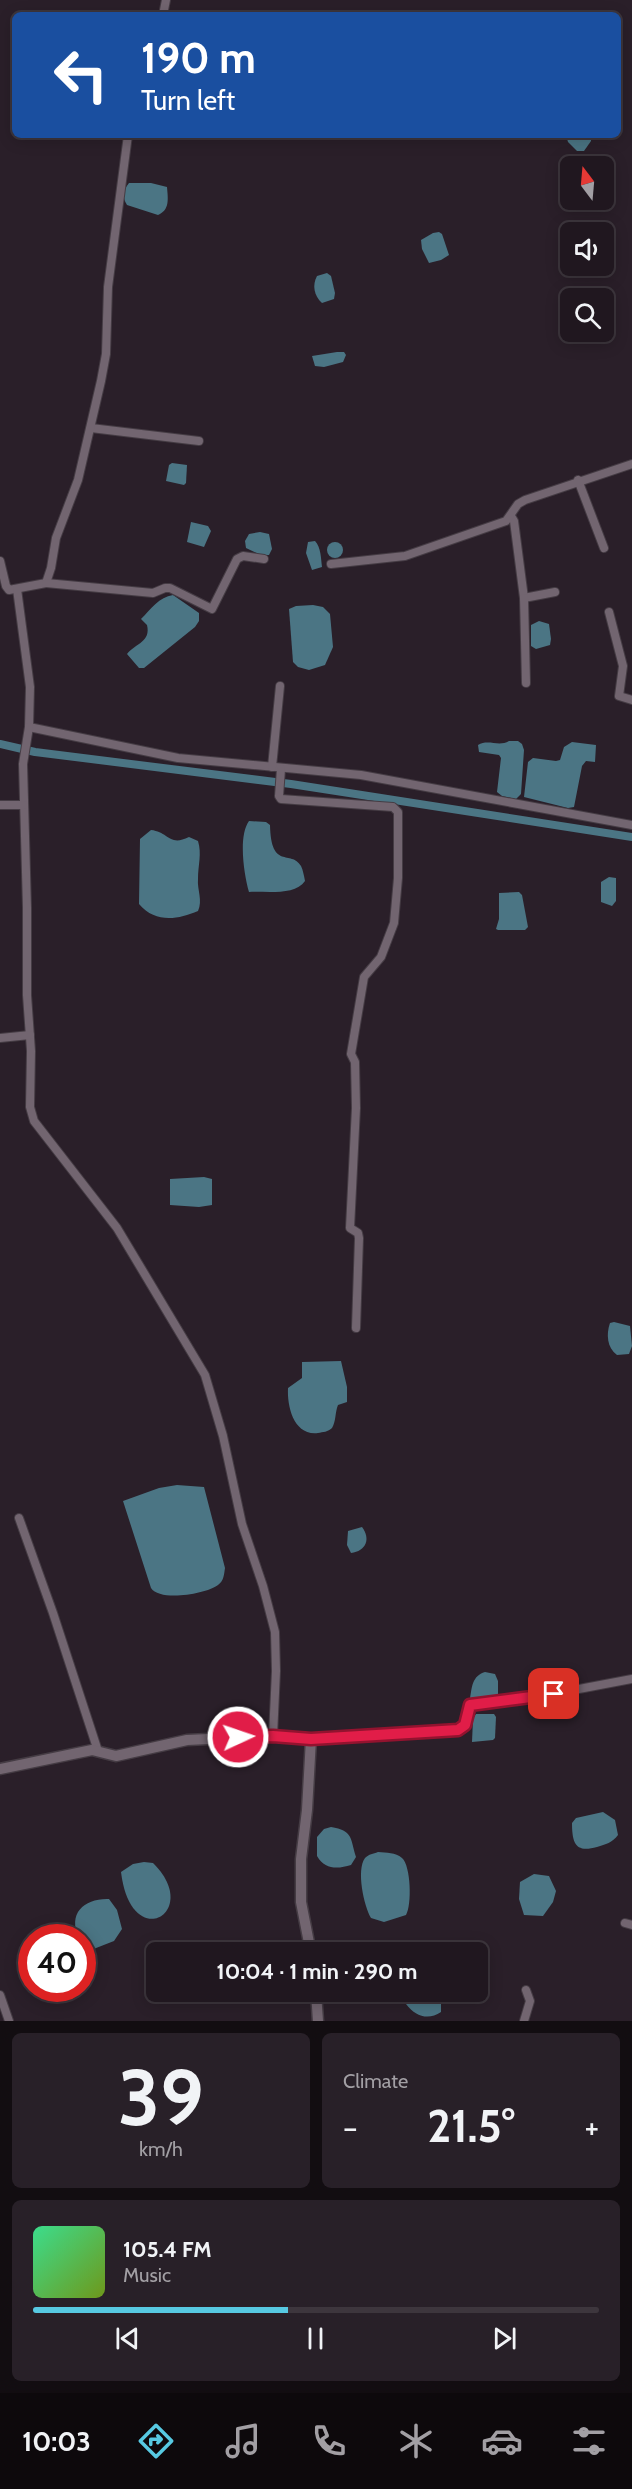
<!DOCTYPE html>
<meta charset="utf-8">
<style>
:root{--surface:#20171f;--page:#282028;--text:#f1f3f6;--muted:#a29fa4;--line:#3d363d;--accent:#57c9e2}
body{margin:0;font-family:Cabin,sans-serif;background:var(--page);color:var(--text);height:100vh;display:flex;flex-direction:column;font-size:22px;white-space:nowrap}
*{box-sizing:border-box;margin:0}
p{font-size:20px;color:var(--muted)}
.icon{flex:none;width:33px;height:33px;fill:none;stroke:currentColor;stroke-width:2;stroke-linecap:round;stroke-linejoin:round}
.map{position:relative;height:2021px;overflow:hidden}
.details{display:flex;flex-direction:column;gap:12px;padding:12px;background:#120d11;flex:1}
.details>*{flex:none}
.guide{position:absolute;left:12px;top:12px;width:609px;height:126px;border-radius:9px;box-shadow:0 3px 15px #0003,0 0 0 2px var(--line);background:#1a4fa0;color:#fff;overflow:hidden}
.needle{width:39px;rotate:344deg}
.buttons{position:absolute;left:560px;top:156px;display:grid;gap:12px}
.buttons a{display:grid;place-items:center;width:54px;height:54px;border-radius:9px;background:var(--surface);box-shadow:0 3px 15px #0003,0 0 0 2px var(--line);font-size:30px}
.speed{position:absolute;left:18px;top:1924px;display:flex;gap:12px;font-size:30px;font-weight:700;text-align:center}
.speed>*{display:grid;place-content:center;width:78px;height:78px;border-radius:50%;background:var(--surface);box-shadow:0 3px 15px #0003,0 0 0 2px var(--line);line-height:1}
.speed .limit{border:9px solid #d22;background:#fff;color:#111}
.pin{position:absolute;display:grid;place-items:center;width:51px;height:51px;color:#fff;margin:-26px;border-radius:12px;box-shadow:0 3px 9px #0006}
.me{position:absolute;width:66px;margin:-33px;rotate:87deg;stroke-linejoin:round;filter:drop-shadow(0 0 4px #0008)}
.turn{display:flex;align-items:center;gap:21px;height:126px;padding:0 30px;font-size:27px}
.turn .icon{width:78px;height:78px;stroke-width:2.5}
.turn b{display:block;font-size:42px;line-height:51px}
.big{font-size:45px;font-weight:700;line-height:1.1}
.details .tile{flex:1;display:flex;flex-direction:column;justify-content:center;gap:9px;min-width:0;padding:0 21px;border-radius:9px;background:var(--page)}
.details .dial{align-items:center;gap:0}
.dial b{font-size:78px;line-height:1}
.song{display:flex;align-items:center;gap:18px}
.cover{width:72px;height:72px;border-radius:9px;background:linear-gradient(135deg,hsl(150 70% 55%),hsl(80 70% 35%))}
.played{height:6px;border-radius:3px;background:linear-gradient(90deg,var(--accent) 45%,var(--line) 45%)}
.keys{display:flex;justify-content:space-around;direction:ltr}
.heat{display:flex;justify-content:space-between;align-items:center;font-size:33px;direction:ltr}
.details .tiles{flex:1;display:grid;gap:12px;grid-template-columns:1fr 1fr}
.tile:last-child{grid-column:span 2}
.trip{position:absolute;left:146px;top:1942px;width:342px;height:60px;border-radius:9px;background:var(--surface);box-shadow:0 3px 15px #0003,0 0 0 2px var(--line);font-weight:700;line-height:60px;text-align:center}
.tabs{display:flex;height:96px;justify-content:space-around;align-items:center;background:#0d090c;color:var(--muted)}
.tabs .icon{width:42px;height:42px}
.tabs .on{color:var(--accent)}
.tabs b{font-size:27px;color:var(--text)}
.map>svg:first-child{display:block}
</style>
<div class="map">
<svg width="632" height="2021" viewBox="0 0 632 2021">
<rect width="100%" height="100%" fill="#2a1f29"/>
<g fill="#4b7584">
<polygon points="566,135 591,135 591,141 584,151 577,151 568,142"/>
<path d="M129 183H151L167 187C168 199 170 210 158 215L127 205C122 197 123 190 129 183Z"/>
<polygon points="439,232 442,234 449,255 441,260 429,263 422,249 421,240 433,233"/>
<path d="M327 273 331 276 335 293 334 299 322 303C314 296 312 285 317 276Z"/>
<polygon points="337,352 344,352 346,355 343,362 324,367 315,366 312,356"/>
<polygon points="172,463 187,465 186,483 184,485 166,481 169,465"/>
<polygon points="191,522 208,526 211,531 204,547 187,542"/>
<polygon points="260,532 269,534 272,549 269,555 261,555 246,548 245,541 249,534"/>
<path d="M315 541C321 547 321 559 322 567L312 570 306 553 308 542Z"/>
<circle cx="335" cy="550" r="8"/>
<path d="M173 595 199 613V621L195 627 144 668H139L127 654C136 643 151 642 147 625L141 619C151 609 159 597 173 595Z"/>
<polygon points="313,605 323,607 330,614 333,647 325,665 309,670 298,667 293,662 289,609 296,606"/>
<polygon points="539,621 549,624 551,639 550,645 536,649 531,646 531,625"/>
<path d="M509 741H518L522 744 524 750 521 794 516 799 502 796 497 792 501 758 499 755 479 752 478 745C488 739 499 747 509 741Z"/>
<polygon points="572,742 596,745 595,762 586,761 582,766 574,807 568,808 524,797 528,762 533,758 556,761 560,760 564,747"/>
<path d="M249 821 266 822 270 825C271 871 291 849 301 866 303 870 304 876 305 881 295 896 266 891 249 892 244 875 238 836 249 821Z"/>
<path d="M151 830C169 832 169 847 189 837L198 841C202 854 198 865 198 879 197 890 203 900 198 911 177 920 155 923 139 904L140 839Z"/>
<polygon points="609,877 616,878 616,901 612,906 601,902 601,882"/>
<polygon points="519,892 522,895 528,927 525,930 498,930 496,929 499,919 499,893"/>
<polygon points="204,1177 212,1179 212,1205 199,1207 170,1205 170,1179"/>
<path d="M614 1322 630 1326 632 1346 629 1354 617 1355C607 1348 606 1334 610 1323Z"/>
<path d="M341 1361 347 1387V1402L338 1405C335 1412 336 1422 332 1428 328 1432 323 1432 318 1433 294 1436 287 1407 288 1388L302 1378V1362Z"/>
<path d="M177 1485 204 1487 225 1568C224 1574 224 1581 218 1585 206 1594 160 1602 151 1588L123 1501 159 1488Z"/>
<path d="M362 1527C371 1539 366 1551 351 1553L347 1545 348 1531Z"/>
<path d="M485 1672 495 1674 498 1681V1699L472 1702 470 1699C472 1687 472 1676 485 1672Z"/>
<polygon points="476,1714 494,1714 496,1717 495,1738 493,1740 472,1742 473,1719"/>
<path d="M603 1812 615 1820 618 1835C612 1843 606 1844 597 1847 576 1853 572 1844 572 1823L576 1818Z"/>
<path d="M331 1827C353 1831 350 1837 356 1857L351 1865C338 1869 325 1870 317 1856V1837L324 1829Z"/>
<path d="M378 1852C387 1853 395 1852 402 1858 411 1866 412 1905 406 1915L384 1922 371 1918C364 1906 356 1870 365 1858 369 1854 373 1854 378 1852Z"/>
<path d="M144 1862 153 1863C203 1912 131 1955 121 1872L133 1864Z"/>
<polygon points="534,1874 549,1876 556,1891 553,1902 543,1916 524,1915 519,1899 520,1882"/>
<path d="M109 1899 117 1910 122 1929 114 1941 91 1950 83 1944 82 1938H79C67 1913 85 1898 109 1899Z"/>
<path d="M405 1992H431L441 2004V2012C428 2021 415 2016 406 2004Z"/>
</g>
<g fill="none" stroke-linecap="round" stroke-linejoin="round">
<polyline stroke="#4b7584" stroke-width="8" points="0,744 35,752 291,784 632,837"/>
<defs>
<g id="street">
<polyline points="163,15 166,0"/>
<polyline points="91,428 199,441"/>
<polyline points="578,480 604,548"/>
<polyline points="511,516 514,521 524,598 555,592"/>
<polyline points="0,561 6,586 9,590 46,583 51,568 56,538 78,480 101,381 106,354 108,287 128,135"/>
<polyline points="331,564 405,556 506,521 518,504 525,500 632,464"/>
<polyline points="46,583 153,593 165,588 170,588 212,609 237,559 243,556 264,559"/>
<polyline points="17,589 30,687 29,727 178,758 361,775 632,825"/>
<polyline points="524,598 526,683"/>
<polyline points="609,612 623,666 619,696 632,700"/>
<polyline points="29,727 23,764 27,908 27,995 31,1051 30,1107 34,1121 117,1228 205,1375 223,1436 242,1524 263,1586 275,1632 276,1671 273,1736"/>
<polyline points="272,767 280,686"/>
<polyline points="281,769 279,796 281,799 393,807 398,812 398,878 394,923 381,957 364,977 351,1054 355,1062 356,1108 350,1228 358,1233 359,1238 356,1328"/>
<polyline points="0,805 24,805"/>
<polyline points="0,1038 30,1035"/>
<polyline points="19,1518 53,1613 98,1751"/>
<polyline points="311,1739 457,1730 465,1725 470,1705 521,1700 632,1679"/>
<polyline points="625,1923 632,1925"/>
<polyline points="0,1995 9,2021"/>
<polyline points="524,2021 530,2001 526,1990"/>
</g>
<g id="secondary">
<polyline points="0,1769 92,1750 116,1756 187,1740 273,1736 311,1739 307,1810 301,1859 301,1902 311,1953"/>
<polyline points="316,1992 318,2021"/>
</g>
</defs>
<use href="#street" stroke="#453c44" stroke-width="10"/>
<use href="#secondary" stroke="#453c44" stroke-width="13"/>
<use href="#street" stroke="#726570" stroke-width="8"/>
<use href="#secondary" stroke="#726570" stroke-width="10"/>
</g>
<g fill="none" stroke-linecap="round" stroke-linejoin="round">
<defs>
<polyline id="route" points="238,1737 273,1736 311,1739 458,1730 465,1725 470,1705 554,1694"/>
</defs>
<use href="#route" stroke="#92132f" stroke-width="15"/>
<use href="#route" stroke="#e11d48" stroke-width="10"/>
</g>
</svg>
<div class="buttons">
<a><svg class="needle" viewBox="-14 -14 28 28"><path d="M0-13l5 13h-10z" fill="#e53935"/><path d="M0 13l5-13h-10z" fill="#a29fa4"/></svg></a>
<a><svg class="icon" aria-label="sound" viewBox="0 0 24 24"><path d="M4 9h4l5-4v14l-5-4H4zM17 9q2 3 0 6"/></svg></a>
<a><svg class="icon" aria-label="search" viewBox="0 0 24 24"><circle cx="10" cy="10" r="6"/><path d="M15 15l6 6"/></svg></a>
</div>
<div class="speed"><div class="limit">40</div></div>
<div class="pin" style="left:554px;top:1694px;background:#d93025"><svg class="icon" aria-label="arrive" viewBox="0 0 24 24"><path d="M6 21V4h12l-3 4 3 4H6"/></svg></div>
<svg class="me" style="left:238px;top:1737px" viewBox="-20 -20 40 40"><circle r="17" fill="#e11d48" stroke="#fff" stroke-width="3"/><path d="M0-11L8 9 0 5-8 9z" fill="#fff"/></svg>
<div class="trip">10:04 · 1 min · 290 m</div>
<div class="guide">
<div class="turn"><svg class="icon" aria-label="left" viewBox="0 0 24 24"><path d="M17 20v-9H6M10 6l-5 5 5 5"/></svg><div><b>190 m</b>Turn left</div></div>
</div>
</div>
<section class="details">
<div class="tiles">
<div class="tile dial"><b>39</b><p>km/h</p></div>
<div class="tile"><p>Climate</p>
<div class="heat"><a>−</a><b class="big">21.5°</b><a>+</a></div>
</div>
<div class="tile">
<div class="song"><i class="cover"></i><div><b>105.4 FM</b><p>Music</p></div></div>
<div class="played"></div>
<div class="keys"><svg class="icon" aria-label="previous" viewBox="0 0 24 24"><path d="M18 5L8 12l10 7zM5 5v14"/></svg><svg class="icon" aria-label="pause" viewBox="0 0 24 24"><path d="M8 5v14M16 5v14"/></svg><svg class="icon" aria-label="next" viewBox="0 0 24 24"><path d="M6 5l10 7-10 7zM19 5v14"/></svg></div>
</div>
</div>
</section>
<nav class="tabs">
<b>10:03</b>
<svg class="icon on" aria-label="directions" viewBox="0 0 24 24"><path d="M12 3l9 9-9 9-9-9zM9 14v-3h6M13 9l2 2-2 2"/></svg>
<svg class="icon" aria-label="music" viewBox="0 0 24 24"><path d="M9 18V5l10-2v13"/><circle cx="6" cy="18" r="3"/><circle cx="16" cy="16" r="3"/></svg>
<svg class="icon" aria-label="phone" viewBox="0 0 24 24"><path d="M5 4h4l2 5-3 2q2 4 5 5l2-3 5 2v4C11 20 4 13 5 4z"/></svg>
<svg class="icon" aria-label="climate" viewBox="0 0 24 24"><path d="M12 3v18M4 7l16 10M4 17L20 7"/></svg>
<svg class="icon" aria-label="car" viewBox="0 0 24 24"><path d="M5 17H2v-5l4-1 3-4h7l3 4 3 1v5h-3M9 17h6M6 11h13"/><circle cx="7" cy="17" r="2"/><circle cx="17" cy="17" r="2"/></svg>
<svg class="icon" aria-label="filters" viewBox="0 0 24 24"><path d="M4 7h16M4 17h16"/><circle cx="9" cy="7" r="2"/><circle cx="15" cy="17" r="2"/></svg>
</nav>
